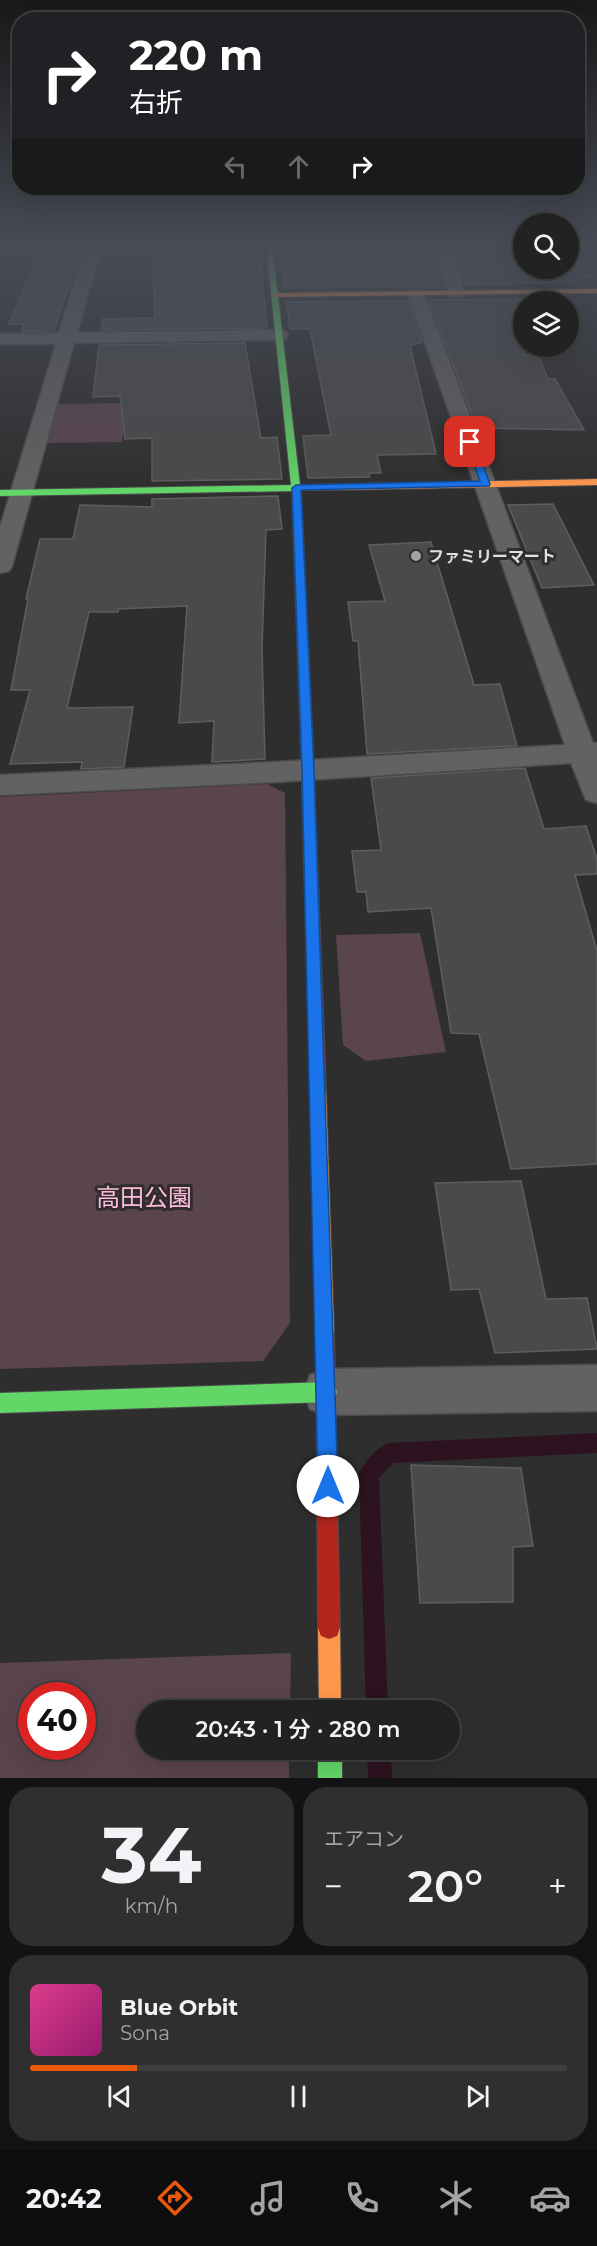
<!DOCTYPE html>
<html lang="ja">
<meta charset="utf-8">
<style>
:root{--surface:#232222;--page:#2f2f2f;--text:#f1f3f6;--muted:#a3a4a5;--line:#403f40;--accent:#ea580c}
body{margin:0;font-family:Montserrat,"Noto Sans JP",sans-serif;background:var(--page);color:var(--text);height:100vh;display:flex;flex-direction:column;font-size:22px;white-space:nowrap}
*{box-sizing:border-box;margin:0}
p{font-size:20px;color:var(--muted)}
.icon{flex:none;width:33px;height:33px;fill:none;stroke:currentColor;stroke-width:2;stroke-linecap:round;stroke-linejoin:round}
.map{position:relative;height:1778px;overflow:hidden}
.details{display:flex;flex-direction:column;gap:9px;padding:9px;background:#131313;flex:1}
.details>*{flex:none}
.banner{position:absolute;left:12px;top:12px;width:573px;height:183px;border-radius:24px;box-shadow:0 6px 24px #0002,0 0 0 2px var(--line);background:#202124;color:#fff;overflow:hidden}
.controls{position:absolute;left:513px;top:213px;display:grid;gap:12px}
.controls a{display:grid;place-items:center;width:66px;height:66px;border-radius:50%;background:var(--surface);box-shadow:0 6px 24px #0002,0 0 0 2px var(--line);font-size:30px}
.speed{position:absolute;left:18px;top:1682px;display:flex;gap:12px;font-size:30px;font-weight:700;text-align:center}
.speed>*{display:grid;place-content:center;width:78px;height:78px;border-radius:50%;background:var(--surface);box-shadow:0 6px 24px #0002,0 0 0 2px var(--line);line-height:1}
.speed .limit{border:9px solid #d22;background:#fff;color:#111}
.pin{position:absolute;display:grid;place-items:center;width:51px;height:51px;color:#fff;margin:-26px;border-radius:12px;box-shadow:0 3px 9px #0006}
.me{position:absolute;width:66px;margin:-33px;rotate:0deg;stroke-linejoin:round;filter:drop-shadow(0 0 4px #0008)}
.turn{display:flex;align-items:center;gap:21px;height:126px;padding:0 18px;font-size:27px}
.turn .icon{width:78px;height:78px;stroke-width:2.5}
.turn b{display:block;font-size:42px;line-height:51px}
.lanes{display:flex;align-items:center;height:57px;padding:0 18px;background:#0003;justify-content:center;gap:30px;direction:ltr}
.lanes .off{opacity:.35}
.big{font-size:45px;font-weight:600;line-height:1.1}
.details .tile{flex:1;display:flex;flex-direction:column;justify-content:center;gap:9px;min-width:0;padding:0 21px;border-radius:24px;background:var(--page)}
.details .dial{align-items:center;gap:0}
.dial b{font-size:78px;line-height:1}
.song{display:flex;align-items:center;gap:18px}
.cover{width:72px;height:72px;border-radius:9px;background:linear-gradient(135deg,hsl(330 70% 55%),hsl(320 70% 35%))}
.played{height:6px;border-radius:3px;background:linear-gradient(90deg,var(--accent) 20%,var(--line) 20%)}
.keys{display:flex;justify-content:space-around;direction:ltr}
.heat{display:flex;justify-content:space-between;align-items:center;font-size:33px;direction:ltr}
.details .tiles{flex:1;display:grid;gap:9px;grid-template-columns:1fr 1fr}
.tile:last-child{grid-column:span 2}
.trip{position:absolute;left:136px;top:1700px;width:324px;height:60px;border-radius:30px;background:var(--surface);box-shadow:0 6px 24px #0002,0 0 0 2px var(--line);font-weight:600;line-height:60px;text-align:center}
.tab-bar{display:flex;height:96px;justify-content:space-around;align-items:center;background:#0e0e0e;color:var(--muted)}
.tab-bar .icon{width:42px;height:42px}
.tab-bar .active{color:var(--accent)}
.tab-bar b{font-size:27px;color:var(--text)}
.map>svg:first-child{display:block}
</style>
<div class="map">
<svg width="597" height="1778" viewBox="0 0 597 1778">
<rect width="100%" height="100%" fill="#2f2e2e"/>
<g fill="#5a444e" fill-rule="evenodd">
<polygon points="146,403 143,429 124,430 122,442 46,443 56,404"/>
<polygon points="267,784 285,793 290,1323 263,1361 0,1369 0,797"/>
<polygon points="420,933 446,1052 366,1061 343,1045 336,935"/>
<path d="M291 1653 290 1710H147V1749H289V1778H0V1663ZM32 1695H82V1746H32Z"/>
</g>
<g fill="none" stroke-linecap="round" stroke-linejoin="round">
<g fill="#2d121f" fill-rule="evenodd">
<path d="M597 1433V1453L393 1463 379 1478 388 1710H366L359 1474C364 1462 376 1448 388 1443Z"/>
<polygon points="367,1749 391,1749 392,1778 368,1778"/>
</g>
</g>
<g fill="#4b4a4a" stroke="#5f5e5e" stroke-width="1.5">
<polygon points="152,245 253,245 259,248 267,328 101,330 103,319 155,318"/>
<polygon points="307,245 435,248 444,286 284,288 281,257 302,266"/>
<polygon points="473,245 524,245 524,268 568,268 568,245 572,245 594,277 570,278 575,282 465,285 456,248 474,248"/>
<polygon points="41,248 82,248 54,331 22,331 23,324 9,324"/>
<polygon points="524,299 524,355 538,355 548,379 555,379 584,430 477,428 429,300"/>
<polygon points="408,301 422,342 410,346 436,454 377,455 381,473 370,473 369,477 308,478 303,436 331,435 310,329 290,329 287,302"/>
<polygon points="245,343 261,438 277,437 282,479 152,481 152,438 125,439 120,396 93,397 99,345"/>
<polygon points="278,496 282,529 266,530 262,648 265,759 212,762 214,721 179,723 187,606 118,609 118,612 89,612 67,708 133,707 124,767 81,769 82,762 10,764 30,690 11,690 28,599 26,599 40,539 73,539 80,505 152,507 152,499"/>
<polygon points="553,504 594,585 542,588 508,505"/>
<polygon points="431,542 474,685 500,684 517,746 367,754 358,641 353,641 348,602 385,601 369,545"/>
<polygon points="525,768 544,829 586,826 597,859 597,874 575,875 597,951 597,1164 511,1169 479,1034 451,1033 431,908 368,912 366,892 357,892 352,851 381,850 371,778"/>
<polygon points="521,1181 546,1299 587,1298 597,1349 495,1353 479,1289 451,1290 435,1183"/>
<polygon points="411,1465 521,1468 533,1546 513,1547 513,1602 420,1603"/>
</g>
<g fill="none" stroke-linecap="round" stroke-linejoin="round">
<defs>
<g id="street">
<polygon points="86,245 102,245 77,333 279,330 285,331 288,335 285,339 279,340 74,343 12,566 9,571 0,573 0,527 56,344 0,344 0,334 59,333"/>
<polygon points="437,245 453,245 464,293 462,297 450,297 448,293"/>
<polygon points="416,289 424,294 593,743 597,743 597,803 586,800 571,763 276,782 0,795 0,775 276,762 565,745 408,294"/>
<polygon points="597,1365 597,1411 327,1415 310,1409 304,1392 310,1375 327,1369"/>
</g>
<g id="fast">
<polygon points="266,245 272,245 300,485 340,484 345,487 340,490 301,490 313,749 307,753 301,749 292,491 0,496 0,490 291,485"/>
<polygon points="327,1382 334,1385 337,1392 334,1399 327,1402 0,1413 0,1393"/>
<rect x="318" y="1749" width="24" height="29"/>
</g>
<g id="slow">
<polygon points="597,289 597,293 275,297 272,295 275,293"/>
<polygon points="597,479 597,485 340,490 335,487 340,484"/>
<polygon points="318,1085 324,1087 326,1092 334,1333 332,1339 325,1342 318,1339 316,1333 310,1092 312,1087"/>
<polygon points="329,1617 337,1620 340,1628 341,1710 319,1710 318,1628 321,1620"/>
</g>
<g id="jam">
<polygon points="307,745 313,749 326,1092 324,1097 318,1099 312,1097 310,1092 301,749"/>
<polygon points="325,1324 332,1327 334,1333 340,1628 337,1636 329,1639 321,1636 318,1628 316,1333 318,1327"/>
</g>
</defs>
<use href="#street" stroke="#4c4b4b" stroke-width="3"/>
<use href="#fast" stroke="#4c4b4b" stroke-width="2"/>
<use href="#slow" stroke="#4c4b4b" stroke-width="2"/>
<use href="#jam" stroke="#4c4b4b" stroke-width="2"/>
<use href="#street" fill="#636262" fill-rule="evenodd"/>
<use href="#fast" fill="#63d668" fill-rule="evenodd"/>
<use href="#slow" fill="#ff974d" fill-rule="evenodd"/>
<use href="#jam" fill="#b3261e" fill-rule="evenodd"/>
</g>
<linearGradient id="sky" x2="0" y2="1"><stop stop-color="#1a1919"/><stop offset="0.5" stop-color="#474c57"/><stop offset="1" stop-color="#474c57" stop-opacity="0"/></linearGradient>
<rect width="597" height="494" fill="url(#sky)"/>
<polygon fill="#1a73e8" stroke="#114b97" stroke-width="1.5" points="470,439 474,442 490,484 489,486 301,490 314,770 338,1486 335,1493 328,1496 321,1493 318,1486 302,770 292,488 296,485 480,481 466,442"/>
<circle fill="#a3a2a2" stroke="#302d2e" stroke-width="2" cx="416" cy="556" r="6"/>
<g text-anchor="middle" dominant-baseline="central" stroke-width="6" stroke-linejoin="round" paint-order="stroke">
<g font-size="16" font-weight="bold" fill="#e1e0e0" stroke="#302d2e" text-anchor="start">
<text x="428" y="556">ファミリーマート</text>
</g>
<g font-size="24" fill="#ffbcda" stroke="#302d2e">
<text x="144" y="1197">高田公園</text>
</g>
</g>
</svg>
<div class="controls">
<a><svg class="icon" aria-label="search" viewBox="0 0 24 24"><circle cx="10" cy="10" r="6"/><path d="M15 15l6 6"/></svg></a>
<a><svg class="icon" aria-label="layers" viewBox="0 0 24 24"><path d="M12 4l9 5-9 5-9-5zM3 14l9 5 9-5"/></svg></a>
</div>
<div class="speed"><div class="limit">40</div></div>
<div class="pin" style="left:470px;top:442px;background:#d93025"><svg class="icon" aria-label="arrive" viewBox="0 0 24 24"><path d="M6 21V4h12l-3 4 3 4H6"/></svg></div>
<svg class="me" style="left:328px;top:1486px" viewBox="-20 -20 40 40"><circle r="19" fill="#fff"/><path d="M0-13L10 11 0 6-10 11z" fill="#1a73e8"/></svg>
<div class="trip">20:43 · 1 分 · 280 m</div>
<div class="banner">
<div class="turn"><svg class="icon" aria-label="right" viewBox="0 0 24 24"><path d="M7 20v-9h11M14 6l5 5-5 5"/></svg><div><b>220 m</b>右折</div></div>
<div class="lanes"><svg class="icon off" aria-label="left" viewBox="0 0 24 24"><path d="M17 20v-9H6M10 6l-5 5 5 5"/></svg><svg class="icon off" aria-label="ahead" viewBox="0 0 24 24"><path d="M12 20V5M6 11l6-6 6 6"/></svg><svg class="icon" aria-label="right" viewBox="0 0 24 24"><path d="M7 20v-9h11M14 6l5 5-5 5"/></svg></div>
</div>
</div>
<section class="details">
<div class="tiles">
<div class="tile dial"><b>34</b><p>km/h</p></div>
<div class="tile"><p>エアコン</p>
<div class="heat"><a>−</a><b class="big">20°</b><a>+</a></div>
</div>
<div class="tile">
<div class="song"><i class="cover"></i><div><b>Blue Orbit</b><p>Sona</p></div></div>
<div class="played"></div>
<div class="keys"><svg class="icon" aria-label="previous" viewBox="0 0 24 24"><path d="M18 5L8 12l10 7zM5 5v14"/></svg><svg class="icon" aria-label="pause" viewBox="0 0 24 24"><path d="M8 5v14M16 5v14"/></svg><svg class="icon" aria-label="next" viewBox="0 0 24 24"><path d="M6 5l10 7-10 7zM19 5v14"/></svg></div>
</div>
</div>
</section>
<nav class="tab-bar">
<b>20:42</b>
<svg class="icon active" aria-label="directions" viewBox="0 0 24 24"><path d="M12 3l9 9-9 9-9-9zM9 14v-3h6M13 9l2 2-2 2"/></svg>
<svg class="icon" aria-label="music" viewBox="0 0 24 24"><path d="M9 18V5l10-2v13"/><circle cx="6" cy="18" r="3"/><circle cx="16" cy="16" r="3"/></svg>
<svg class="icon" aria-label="phone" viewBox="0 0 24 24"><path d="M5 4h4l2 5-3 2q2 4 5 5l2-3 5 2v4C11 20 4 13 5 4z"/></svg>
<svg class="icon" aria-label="climate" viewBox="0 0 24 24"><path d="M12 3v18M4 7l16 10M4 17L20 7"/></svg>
<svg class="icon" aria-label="car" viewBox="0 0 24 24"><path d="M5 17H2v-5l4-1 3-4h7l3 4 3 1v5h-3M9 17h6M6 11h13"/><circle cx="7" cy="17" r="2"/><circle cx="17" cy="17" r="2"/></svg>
</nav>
